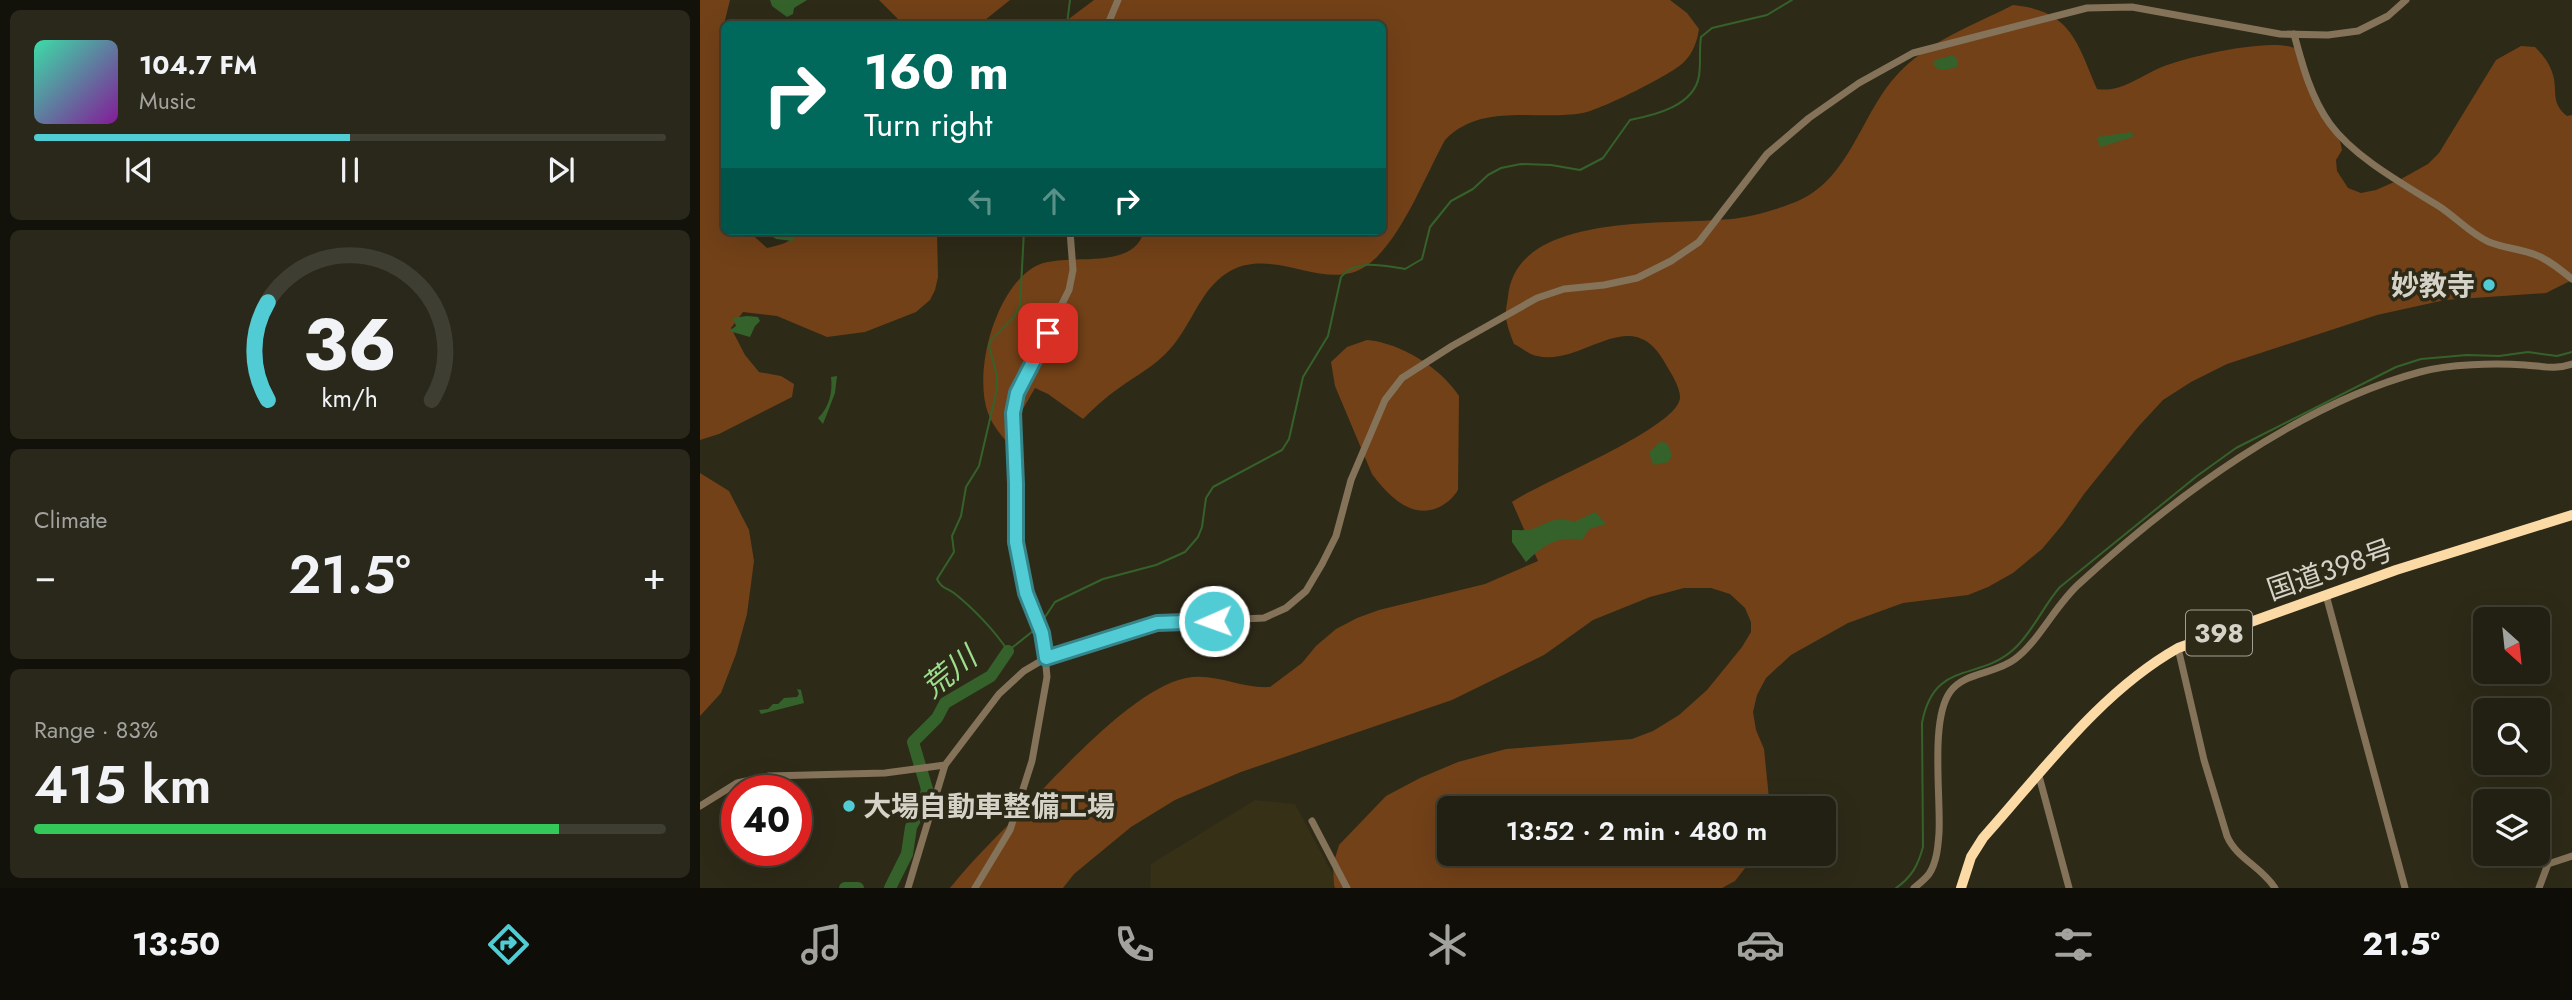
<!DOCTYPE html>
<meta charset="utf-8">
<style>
:root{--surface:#222012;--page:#2a281b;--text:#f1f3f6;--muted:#a2a39f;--line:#3f3e32;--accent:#51ccd5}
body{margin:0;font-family:Jost,"Noto Sans JP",sans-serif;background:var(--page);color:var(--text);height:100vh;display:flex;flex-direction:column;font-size:26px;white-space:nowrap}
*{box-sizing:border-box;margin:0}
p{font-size:23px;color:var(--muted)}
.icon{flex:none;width:38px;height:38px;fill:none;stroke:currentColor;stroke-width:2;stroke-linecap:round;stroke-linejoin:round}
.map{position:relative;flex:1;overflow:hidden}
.panel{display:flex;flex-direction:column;gap:10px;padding:10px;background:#13120a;width:700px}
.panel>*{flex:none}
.top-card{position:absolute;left:21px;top:21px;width:665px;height:214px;border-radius:10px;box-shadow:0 7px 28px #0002,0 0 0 2px var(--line);background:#00695c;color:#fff;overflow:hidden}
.needle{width:46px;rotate:153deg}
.buttons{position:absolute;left:1773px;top:607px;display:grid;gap:14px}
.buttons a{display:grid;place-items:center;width:77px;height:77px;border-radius:10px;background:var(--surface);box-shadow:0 7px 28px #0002,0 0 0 2px var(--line);font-size:35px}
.speed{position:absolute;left:21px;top:775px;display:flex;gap:14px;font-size:35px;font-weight:700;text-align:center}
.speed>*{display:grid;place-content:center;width:91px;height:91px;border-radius:50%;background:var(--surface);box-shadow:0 7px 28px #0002,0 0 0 2px var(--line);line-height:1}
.speed .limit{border:10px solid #d22;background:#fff;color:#111}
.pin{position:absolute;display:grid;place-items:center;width:60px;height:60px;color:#fff;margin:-30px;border-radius:14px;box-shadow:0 4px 10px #0006}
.me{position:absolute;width:77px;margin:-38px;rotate:268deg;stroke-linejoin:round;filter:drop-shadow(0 0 5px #0008)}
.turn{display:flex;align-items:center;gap:24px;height:147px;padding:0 28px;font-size:32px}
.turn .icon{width:91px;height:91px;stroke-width:2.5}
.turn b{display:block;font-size:49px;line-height:60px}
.lanes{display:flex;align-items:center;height:66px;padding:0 28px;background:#0003;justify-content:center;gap:35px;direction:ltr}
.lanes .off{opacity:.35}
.big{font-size:52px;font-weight:600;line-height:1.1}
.panel .card{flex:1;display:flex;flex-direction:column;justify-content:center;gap:10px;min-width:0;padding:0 24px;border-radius:10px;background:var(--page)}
.panel .dial{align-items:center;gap:0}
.dial svg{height:182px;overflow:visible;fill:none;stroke:var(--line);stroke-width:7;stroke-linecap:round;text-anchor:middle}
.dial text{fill:var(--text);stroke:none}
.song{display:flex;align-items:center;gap:21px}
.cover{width:84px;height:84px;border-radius:10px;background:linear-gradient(135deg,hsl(160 70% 55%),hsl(290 70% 35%))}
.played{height:7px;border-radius:4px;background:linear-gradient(90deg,var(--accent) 50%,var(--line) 50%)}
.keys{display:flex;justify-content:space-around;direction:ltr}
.heat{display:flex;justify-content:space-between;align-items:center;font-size:38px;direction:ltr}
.charge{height:10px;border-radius:5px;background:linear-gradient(90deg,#34c759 83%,var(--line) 0)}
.trip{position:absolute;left:737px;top:796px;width:399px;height:70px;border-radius:10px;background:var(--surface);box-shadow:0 7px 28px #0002,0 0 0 2px var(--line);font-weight:600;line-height:70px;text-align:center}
.dock{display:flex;height:112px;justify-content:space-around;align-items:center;background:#0e0d07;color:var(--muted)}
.dock .icon{width:49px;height:49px}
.dock .active{color:var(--accent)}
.dock b{font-size:32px;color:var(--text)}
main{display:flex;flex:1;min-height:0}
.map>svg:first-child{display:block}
</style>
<main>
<section class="panel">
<div class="card">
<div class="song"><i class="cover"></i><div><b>104.7 FM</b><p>Music</p></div></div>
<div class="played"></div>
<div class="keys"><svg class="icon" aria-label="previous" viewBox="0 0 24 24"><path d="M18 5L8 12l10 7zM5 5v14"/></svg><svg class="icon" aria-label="pause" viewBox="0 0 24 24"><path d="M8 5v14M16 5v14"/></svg><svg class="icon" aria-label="next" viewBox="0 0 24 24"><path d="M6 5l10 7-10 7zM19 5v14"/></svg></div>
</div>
<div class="card dial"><svg viewBox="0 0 100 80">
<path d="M14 69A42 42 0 1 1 86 69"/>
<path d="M14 69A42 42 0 0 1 14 26" stroke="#51ccd5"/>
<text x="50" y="56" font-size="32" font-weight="700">36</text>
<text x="50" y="72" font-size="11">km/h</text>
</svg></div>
<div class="card"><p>Climate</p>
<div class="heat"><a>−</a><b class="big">21.5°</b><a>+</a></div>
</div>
<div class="card"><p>Range · 83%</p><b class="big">415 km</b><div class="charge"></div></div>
</section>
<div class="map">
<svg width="1872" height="888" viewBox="0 0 1872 888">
<rect width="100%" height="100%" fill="#2e2a18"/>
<polygon fill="#353016" points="555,800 595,804 640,888 450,888 451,864"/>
<g fill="#724118">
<path d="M0 0H30L24 24 19 125 20 166 24 180V231H48L67 248C79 245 92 243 99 231H237L238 277 235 290 230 300 216 312 165 332 127 337 77 316 43 312 31 328 45 355 59 372 81 376 94 384 92 397 19 434 0 440Z"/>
<polygon points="179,0 310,0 280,24 203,24"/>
<path d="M394 0H970L987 13 999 29C997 42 993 53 984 62 971 75 902 109 883 113 837 121 781 102 745 140 725 176 700 243 666 266 625 294 572 244 527 273 499 291 492 325 470 349 455 366 437 375 419 388 406 397 394 408 383 419L348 394 335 388 305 440C298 431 292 424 288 413 273 372 295 290 334 267 363 250 433 274 444 231H682V24H362Z"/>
<path d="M1313 5C1372 11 1377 43 1397 89 1421 93 1440 76 1462 67 1485 57 1579 35 1598 50 1611 61 1603 74 1608 85 1612 94 1620 103 1625 112 1631 121 1635 131 1640 141L1642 150 1636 160 1637 171 1648 188 1661 193 1676 190 1701 179 1728 164 1739 153 1796 60 1821 46 1835 47C1843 55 1850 64 1853 75 1858 92 1850 102 1867 116L1872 115V280L1846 293 1745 300 1677 315 1527 364 1491 382 1463 400 1438 427 1384 494 1363 524 1342 549 1313 573 1288 587 1268 595 1203 603 1148 623 1091 655 1066 678 1057 695 1053 712 1056 730 1064 749 1070 808H749V854H1056L1035 881 1022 888H635L634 885 633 865 639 845 686 796 720 778 758 762 806 749 932 739 953 731 979 715 1007 690 1042 647 1051 632V622L1045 608 1030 594 1011 588H984L950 597 893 620 844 655 752 700 541 772 475 800 431 827 374 874 363 888H250C271 862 295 838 319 814 356 776 434 688 486 678 515 672 541 689 570 687L602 663 616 646 636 629 657 618 679 610 785 584 838 561 812 502C839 483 981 427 980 397 980 387 971 373 965 363 931 301 884 367 837 356 829 355 821 347 814 344 811 336 807 326 806 318 805 312 807 304 808 297 816 208 977 227 1039 218 1058 215 1082 208 1100 200 1150 177 1162 113 1196 76 1226 42 1274 25 1313 5Z"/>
<path d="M667 340C701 343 741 368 759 396L758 490C753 498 745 505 737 508 710 519 687 494 672 474L635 386 631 362 647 347Z"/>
<polygon points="0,473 29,491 49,530 54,561 47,614 36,654 21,693 0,716"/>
</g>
<g fill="#35622b">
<polygon points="70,0 107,0 94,8 93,14 87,17 72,6"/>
<path d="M1253 55 1258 60 1257 67C1247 69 1239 73 1233 64L1235 60Z"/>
<polygon points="1432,132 1433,137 1400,147 1397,137"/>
<polygon points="64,231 96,231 93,241 76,239"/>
<polygon points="47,316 58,317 60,321 55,326 50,337 29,331 36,326 33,318"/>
<path d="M137 376 135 393 123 424 118 418C129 408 133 392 131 377Z"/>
<polygon points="960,442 967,443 972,455 969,462 953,465 949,452"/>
<path d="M895 512 906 524 889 529 882 540C858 535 843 545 826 562L812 542V530C819 530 829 531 835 528 849 522 857 516 874 522Z"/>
<polygon points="97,689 101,690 104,703 61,714 59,710 68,709 73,704 78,704 84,698 97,697 99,694"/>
</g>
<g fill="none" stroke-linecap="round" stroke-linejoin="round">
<g stroke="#35622b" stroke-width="2">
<polyline points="367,24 370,0"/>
<path d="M324 231 320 305 314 317 291 340 289 346 297 376V389L279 466 266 487 261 516 252 536 254 552 237 579C241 588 247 588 254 593 273 608 295 631 308 651L338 627"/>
<path d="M341 623 355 602 403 579 456 565 485 552 498 537 502 527 506 498 513 487 582 450 589 439 603 377 628 336 641 277C656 258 684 266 705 269L722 259 730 227 751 201 773 189 788 175 801 168 821 164 851 165 880 170 903 158 930 120C955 115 994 106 999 76 1001 63 999 50 1001 37L1012 28 1067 15 1092 0"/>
<path d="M1196 888C1212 877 1218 865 1223 847L1222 723C1234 659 1278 682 1314 649 1333 632 1343 606 1360 587L1497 476 1536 448 1696 367 1721 359 1767 355 1799 356 1828 352 1857 356 1872 352"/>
</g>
<g stroke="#35622b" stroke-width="12">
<polyline points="145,888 158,888"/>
<polyline points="190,888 207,854 211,827 224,803 227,789 213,742 237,718 245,703 291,676 308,651"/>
</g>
<g stroke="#847259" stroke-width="7">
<polyline points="408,24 418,0"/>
<path d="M1594 34C1602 64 1611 98 1630 124 1654 157 1703 184 1737 205 1755 216 1769 233 1789 242 1804 248 1821 249 1836 255 1849 260 1861 270 1872 279"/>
<polyline points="1626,595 1705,888"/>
<path d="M1478 648 1504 760 1527 836C1536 858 1562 867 1575 888"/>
<polyline points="1339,776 1369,888"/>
<polyline points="0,806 37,783 69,776 185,773 245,765 299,694 324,671 346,658 457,623 564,618 586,608 606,591 622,564 636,536 651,480 685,400 702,378 752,346 837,298 864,289 904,285 937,278 971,261 999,242 1067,154 1109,118 1159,83 1213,53 1387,8 1432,7 1580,34 1628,35 1658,31 1688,16 1706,0"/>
<polyline points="612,821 647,888"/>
<polyline points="208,888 245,765"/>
<polyline points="275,888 310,830 332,761 347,677 343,633 326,593 316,542 316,484 312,413 317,393 369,290 373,270 370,231"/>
<path d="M1214 888C1219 884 1225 879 1229 874 1237 862 1238 846 1239 833 1241 797 1230 720 1250 692 1264 672 1296 674 1315 659 1340 640 1355 605 1380 583 1473 498 1597 405 1720 372 1749 364 1794 363 1825 365 1842 366 1855 370 1872 364"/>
<polyline points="1839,888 1848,864 1872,856"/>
</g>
<path stroke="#fcdaa6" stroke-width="10" d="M1261 888 1271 857 1283 838C1343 771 1400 692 1478 648L1696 570 1872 515"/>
</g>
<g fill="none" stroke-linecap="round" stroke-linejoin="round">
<defs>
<polyline id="route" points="348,333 317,393 313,413 316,484 316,542 326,593 342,633 346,658 457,623 514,621"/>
</defs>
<use href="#route" stroke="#35858a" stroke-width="18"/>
<use href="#route" stroke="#51ccd5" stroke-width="12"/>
</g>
<g fill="#51ccd5" stroke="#2e2a18" stroke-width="2.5">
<circle cx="1789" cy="285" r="7"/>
<circle cx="149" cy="806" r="7"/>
</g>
<g text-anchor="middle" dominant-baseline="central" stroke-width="7" stroke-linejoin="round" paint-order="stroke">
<rect fill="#2e2a18" stroke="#a3a093" stroke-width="2" x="1486" y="610.5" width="66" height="45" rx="5"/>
<g font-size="26" font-weight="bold" fill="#d5d3c8">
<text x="1519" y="633">398</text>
</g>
<g font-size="28" font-weight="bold" fill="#d5d3c8" stroke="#2e2a18" text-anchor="end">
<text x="1775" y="285">妙教寺</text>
<text x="163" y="806" text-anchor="start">大場自動車整備工場</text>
</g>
<g font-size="28" fill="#d5d3c8" stroke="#2e2a18">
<text transform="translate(1630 570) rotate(-19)">国道398号</text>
</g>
<g font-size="30" font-style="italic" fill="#9cde8e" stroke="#2e2a18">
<text transform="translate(249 672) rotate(-39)">荒川</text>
</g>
</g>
</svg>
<div class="buttons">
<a><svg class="needle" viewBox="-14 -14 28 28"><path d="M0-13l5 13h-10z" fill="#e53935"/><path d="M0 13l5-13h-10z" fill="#a2a39f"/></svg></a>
<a><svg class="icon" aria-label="search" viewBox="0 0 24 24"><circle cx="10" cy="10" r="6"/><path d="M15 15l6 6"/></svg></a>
<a><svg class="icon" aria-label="layers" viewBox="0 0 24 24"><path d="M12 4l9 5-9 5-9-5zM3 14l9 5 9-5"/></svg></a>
</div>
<div class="speed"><div class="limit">40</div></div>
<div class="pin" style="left:348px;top:333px;background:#d93025"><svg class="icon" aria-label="arrive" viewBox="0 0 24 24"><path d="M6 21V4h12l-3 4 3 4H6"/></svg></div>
<svg class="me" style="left:514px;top:621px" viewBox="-20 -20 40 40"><circle r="17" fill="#51ccd5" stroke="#fff" stroke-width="3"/><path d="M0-11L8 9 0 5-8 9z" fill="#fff"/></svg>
<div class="trip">13:52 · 2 min · 480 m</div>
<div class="top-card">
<div class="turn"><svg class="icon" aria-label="right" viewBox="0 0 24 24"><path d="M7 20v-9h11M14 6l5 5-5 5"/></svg><div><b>160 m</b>Turn right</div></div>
<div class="lanes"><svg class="icon off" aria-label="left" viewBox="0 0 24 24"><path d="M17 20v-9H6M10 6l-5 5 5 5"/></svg><svg class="icon off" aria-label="ahead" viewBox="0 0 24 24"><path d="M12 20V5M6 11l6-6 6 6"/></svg><svg class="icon" aria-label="right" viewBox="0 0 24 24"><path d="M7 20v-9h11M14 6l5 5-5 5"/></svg></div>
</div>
</div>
</main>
<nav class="dock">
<b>13:50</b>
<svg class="icon active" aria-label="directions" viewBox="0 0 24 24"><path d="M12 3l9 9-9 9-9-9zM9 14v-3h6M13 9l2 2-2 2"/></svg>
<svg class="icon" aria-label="music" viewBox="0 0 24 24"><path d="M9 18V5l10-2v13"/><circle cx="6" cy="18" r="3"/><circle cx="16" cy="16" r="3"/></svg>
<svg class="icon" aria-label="phone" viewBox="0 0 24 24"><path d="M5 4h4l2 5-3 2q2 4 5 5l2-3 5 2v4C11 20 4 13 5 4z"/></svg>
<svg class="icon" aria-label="climate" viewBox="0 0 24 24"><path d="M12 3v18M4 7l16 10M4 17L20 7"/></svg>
<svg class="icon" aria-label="car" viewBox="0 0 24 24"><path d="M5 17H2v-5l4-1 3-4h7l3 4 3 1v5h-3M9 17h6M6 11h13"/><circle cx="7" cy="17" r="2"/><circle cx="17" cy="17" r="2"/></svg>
<svg class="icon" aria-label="filters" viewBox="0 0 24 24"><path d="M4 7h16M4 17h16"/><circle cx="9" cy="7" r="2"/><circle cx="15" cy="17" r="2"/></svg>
<b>21.5°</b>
</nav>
